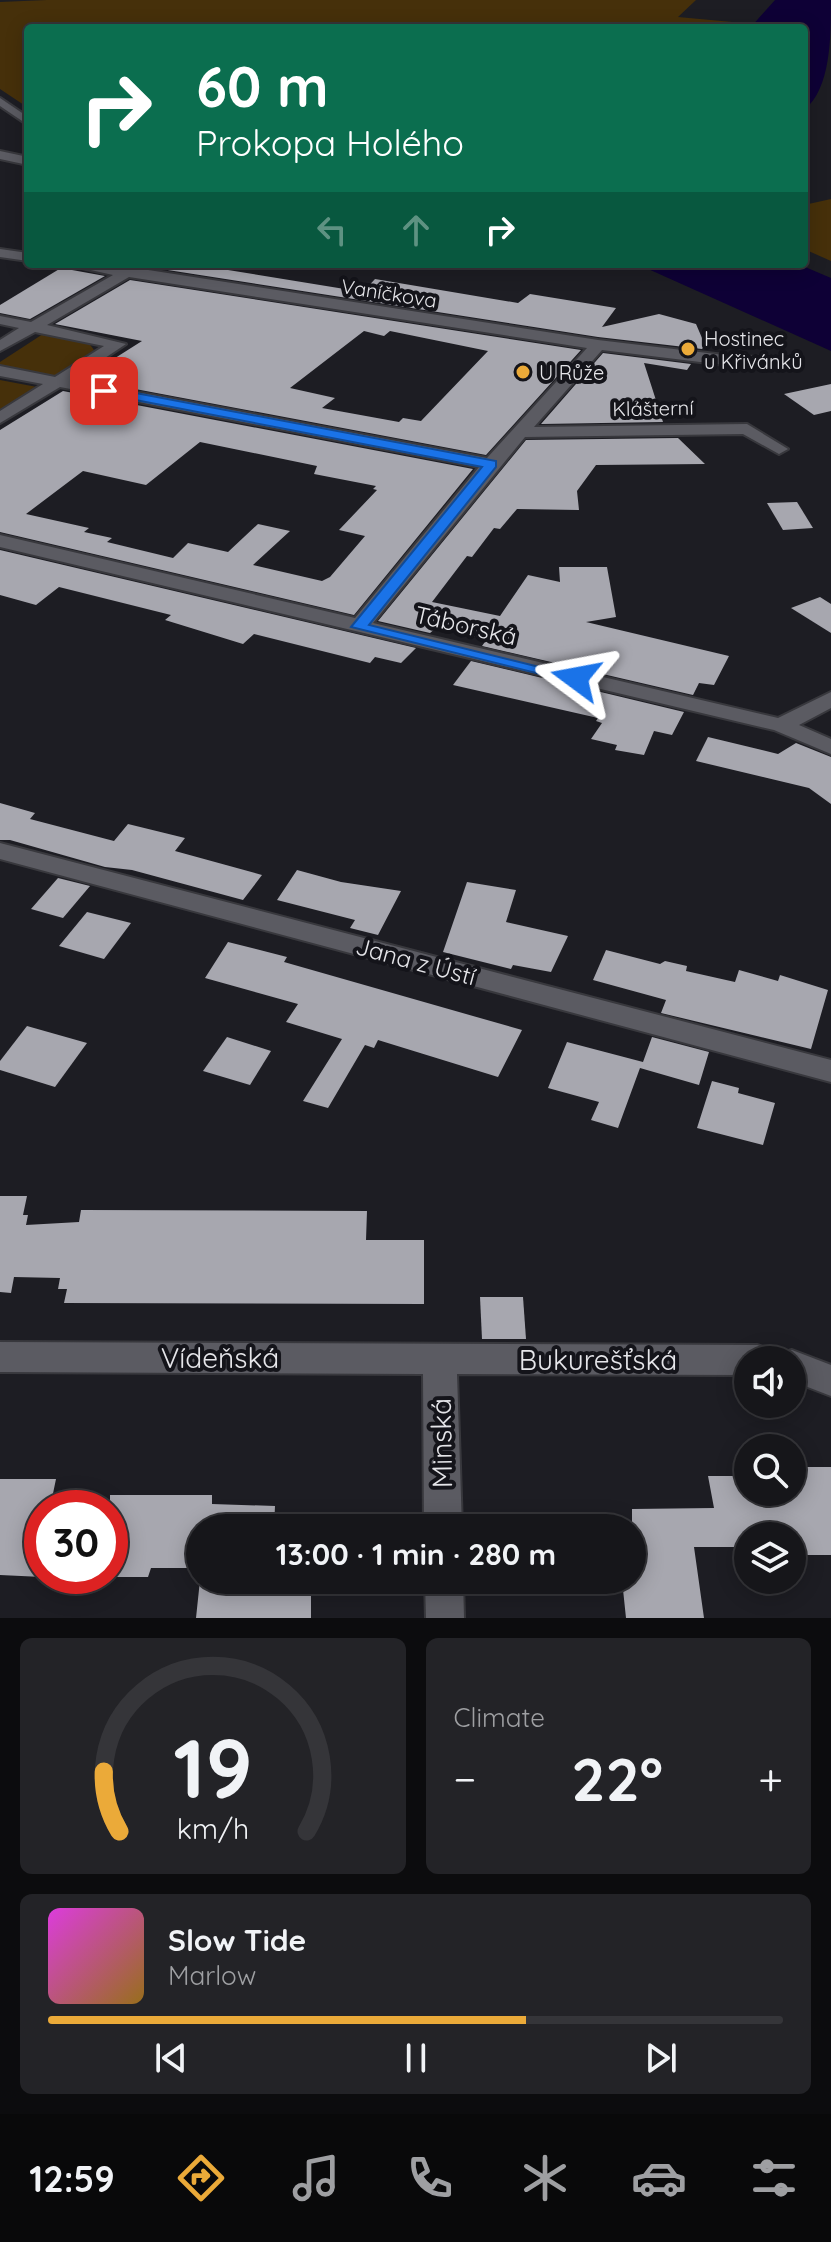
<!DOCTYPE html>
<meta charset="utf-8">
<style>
:root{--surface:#16161a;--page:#232327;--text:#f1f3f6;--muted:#9e9fa2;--line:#353539;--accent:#ebaa39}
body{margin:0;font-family:Quicksand,sans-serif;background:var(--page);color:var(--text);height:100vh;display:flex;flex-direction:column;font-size:30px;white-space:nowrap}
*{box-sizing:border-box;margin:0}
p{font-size:26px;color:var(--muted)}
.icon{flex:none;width:44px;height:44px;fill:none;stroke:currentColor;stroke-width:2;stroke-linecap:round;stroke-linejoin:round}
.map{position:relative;height:1618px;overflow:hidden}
.drawer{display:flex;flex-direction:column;gap:20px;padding:20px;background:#0c0c0e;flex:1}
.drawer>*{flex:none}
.banner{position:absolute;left:24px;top:24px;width:784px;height:244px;border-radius:8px;box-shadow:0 4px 20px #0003,0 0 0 2px var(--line);background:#0b6e4f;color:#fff;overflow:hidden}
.controls{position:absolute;left:734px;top:1346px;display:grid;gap:16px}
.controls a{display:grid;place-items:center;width:72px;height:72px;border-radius:50%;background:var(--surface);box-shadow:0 4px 20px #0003,0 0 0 2px var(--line);font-size:40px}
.speed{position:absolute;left:24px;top:1490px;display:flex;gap:16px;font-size:40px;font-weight:700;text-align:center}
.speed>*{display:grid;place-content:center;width:104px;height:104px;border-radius:50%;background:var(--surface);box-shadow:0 4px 20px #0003,0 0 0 2px var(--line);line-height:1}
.speed .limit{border:12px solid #d22;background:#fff;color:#111}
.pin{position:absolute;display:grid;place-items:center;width:68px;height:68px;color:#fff;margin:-34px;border-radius:16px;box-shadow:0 4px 12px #0006}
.me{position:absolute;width:88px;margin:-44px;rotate:283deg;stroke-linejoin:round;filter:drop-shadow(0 0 6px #0008)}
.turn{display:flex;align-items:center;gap:28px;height:168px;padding:0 40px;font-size:36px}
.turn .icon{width:104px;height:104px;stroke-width:2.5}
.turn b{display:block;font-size:56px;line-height:68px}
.lanes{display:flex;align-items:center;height:76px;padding:0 40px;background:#0003;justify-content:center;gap:40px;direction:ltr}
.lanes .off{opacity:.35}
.big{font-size:60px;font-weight:700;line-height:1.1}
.drawer .card{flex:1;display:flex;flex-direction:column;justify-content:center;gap:12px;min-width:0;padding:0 28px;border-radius:12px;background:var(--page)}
.drawer .dial{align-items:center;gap:0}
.dial svg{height:208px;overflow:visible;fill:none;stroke:var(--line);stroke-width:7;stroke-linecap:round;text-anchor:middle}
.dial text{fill:var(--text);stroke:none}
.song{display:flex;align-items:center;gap:24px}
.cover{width:96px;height:96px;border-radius:12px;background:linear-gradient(135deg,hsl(300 70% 55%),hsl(40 70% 35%))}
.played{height:8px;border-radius:4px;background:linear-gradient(90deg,var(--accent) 65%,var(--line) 65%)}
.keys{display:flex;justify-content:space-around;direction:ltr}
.heat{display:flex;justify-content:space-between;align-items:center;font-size:44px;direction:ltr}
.drawer .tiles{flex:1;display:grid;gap:20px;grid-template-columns:1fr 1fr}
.card:last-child{grid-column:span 2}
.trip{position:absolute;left:186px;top:1514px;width:460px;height:80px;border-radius:40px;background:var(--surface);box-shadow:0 4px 20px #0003,0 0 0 2px var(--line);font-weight:700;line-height:80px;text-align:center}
.dock{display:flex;height:128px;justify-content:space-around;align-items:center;background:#09090a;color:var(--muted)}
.dock .icon{width:56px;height:56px}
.dock .current{color:var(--accent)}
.dock b{font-size:36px;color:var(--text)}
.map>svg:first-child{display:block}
</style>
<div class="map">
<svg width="831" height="1618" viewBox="0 0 831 1618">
<rect width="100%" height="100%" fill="#1d1d23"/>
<g fill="#46300a">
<polygon points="47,0 696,0 678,17 754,24 750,28 28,28 28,105 24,105 0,89 0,2"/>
<polygon points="831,199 831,261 804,249 804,205"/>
<polygon points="43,334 88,342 94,350 56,377 0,367 0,362"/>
<polygon points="0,380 37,387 0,410"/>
</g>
<g fill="#0e0036">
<path d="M775 0H831C831 36 831 89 804 110V28H750Z"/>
<polygon points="637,264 798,264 831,278 831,351"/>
</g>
<g fill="#a7a7af" fill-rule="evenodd">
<polygon points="129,264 235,264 228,270 363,292 375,279 518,303 530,294 616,308 602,327 659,314 696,324 705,345 702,349 598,337"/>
<polygon points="61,268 105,276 30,319 0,313 0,305"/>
<path d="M130 280 581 350 486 455 82 379 142 341 55 324ZM364 331 384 336 390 331 488 351 421 421 403 418 399 422 322 408 335 398 290 388Z"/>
<polygon points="603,353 691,364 687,370 644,363 663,422 541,424"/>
<polygon points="831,384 831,411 814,415 784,394"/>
<path d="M63 391 473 469 354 615 0 532V430ZM200 442 317 466 314 474 376 486 373 489 377 490 339 530 365 536 330 577 322 581 253 565 290 531 258 524 228 552 188 543 173 558 107 542 112 538 84 532 89 528 26 514 83 471 146 485Z"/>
<polygon points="678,438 705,464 596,465 577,491 579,510 517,509 500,529 494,528 472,557 467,556 432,602 500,616 528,575 560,582 559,567 607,567 616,617 586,622 729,656 714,685 699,683 693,695 482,646 487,639 436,628 430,633 378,621 526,440"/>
<polygon points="797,502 813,528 783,530 767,503"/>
<polygon points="0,550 416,648 401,663 375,657 370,663 254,634 243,644 165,620 171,615 59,587 36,605 0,595"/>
<polygon points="820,597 831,604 831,633 791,608"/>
<polygon points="471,661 684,712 672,735 654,731 644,755 615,750 617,745 591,739 602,723 596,721 598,718 453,685"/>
<polygon points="708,737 778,754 796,743 831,757 831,804 809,788 696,761"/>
<polygon points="0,803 35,813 30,819 114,841 128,824 185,838 175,851 262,875 243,900 132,870 105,867 10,840 0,840"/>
<polygon points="297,870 341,882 401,891 378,935 350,928 355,920 277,900"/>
<polygon points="58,878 90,886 63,918 31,909"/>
<polygon points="467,882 516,890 506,922 568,936 551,972 513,965 511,969 443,952"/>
<polygon points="87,912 131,923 104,959 59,946"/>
<polygon points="228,942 287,957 284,962 522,1030 498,1077 378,1040 374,1048 365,1045 328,1108 303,1101 342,1039 286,1022 298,1004 205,978"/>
<polygon points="606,950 660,964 665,961 687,966 686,971 735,982 739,970 778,981 780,975 828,990 811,1049 661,1013 666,1000 593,980"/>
<polygon points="27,1026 87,1043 55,1087 0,1070 0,1061"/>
<polygon points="227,1037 271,1051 250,1085 203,1071"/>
<polygon points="652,1037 709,1052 699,1085 640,1068 618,1128 591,1120 599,1102 548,1088 567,1042 643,1062"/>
<polygon points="712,1081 739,1088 738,1093 775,1103 763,1145 697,1128"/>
<polygon points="0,1196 27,1196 23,1215 28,1215 26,1225 79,1222 81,1210 367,1211 366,1240 424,1240 424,1304 64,1303 67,1289 58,1289 60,1278 14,1277 11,1293 0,1292"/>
<polygon points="480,1297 523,1297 526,1339 482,1339"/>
<polygon points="735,1467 748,1467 748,1492 792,1492 792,1467 831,1467 831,1555 792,1555 792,1536 748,1536 748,1552 747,1547 694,1547 704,1618 626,1618 622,1580 632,1580 632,1509 714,1508 708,1476 736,1476"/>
<polygon points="0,1479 56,1479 50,1508 42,1508 42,1577 0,1575"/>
<polygon points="110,1495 212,1495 212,1504 275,1506 274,1528 200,1528 200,1568 151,1568 148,1577 110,1577"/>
<polygon points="200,1580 231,1580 230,1594 311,1595 311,1618 196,1618"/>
</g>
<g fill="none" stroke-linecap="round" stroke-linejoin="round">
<defs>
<g id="minor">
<polygon points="0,98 28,117 28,125 0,106"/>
<polygon points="0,151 28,157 28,165 0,159"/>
<polygon points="0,249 28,253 28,261 0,257"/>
<path d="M64 264 129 267 598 340 741 357 790 356V362L784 364 741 367 602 350 534 427 747 424 788 449 779 454 743 434 525 437 373 623 778 718 831 692V708L799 725 831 739V754L774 730 0 547V535L355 618 479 467 60 387 0 423V411L43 384 0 376V366L55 377 104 346 35 332 0 351V340L19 328 0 324V316L31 322 113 275ZM129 277 587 348 487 458 72 380 126 344 47 325Z"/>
<polygon points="0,843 831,1060 831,1082 0,859"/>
<polygon points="0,1342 757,1345 769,1349 774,1360 748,1360 748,1375 457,1374 462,1528 424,1528 423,1374 0,1372"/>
<polygon points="792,1350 831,1365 831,1396 792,1381 792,1360 777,1360 780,1354"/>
<polygon points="425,1580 463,1580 464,1618 426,1618"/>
</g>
</defs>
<use href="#minor" stroke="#38383d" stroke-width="4"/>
<use href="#minor" fill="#5b5b62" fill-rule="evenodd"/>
</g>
<polygon fill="#1a73e8" stroke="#114b97" stroke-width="2" points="104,387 496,461 496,467 369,625 584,678 576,683 351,627 482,467 99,393 97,391"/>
<g fill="#ebaa39" stroke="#14141a" stroke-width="3">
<circle cx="688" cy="349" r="8"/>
<circle cx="523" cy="372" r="8"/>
</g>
<g text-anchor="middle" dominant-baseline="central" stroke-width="8" stroke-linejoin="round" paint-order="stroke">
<g font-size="20" fill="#e5e5e9" stroke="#14141a">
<text transform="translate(389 293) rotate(9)">Vaníčkova</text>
<text transform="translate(653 408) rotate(-1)">Klášterní</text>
</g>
<g font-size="20" fill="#e5e5e9" stroke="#14141a" text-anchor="start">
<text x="704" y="338">Hostinec<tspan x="704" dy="23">u Křivánků</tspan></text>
<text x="539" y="372">U Růže</text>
</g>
<g font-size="24" fill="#e5e5e9" stroke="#14141a">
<text transform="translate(466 625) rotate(13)">Táborská</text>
<text transform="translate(416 961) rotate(15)">Jana z Ústí</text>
</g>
<g font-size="28" fill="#e5e5e9" stroke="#14141a">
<text x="220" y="1357">Vídeňská</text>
<text x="598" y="1359">Bukurešťská</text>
<text transform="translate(441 1443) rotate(-91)">Minská</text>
</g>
</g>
</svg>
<div class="controls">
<a><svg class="icon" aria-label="sound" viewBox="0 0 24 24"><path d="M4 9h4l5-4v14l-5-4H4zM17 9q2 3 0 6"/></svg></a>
<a><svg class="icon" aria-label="search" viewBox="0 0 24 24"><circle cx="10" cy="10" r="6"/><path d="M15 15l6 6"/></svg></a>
<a><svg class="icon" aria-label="layers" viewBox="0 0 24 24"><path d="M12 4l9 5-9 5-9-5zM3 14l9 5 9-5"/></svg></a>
</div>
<div class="speed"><div class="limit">30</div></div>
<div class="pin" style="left:104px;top:391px;background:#d93025"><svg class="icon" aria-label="arrive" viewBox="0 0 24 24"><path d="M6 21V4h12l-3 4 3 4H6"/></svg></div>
<svg class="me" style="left:576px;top:678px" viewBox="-20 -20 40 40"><path d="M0-17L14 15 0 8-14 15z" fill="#1a73e8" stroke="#fff" stroke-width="4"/></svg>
<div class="trip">13:00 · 1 min · 280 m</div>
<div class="banner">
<div class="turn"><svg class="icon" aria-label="right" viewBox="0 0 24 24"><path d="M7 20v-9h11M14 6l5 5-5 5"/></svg><div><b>60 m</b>Prokopa Holého</div></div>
<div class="lanes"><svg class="icon off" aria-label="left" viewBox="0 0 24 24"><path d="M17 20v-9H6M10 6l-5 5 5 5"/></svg><svg class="icon off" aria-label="ahead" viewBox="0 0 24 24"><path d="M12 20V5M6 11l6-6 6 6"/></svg><svg class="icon" aria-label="right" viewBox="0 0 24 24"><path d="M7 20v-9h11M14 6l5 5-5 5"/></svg></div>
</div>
</div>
<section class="drawer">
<div class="tiles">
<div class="card dial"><svg viewBox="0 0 100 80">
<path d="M14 69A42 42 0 1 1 86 69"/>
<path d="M14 69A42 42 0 0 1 8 46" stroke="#ebaa39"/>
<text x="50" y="56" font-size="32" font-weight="700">19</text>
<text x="50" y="72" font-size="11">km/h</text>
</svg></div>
<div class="card"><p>Climate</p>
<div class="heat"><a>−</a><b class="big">22°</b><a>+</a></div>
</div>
<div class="card">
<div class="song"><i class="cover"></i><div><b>Slow Tide</b><p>Marlow</p></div></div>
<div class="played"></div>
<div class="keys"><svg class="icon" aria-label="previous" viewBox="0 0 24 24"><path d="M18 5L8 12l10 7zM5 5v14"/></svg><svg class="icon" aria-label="pause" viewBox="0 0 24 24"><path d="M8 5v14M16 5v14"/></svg><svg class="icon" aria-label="next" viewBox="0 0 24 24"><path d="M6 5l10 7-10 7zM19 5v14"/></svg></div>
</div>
</div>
</section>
<nav class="dock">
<b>12:59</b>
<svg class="icon current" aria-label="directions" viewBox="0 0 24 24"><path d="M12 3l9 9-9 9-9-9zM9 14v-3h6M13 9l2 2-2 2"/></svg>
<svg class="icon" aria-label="music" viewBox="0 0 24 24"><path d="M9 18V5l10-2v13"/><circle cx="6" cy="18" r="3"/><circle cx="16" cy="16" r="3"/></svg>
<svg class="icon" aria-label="phone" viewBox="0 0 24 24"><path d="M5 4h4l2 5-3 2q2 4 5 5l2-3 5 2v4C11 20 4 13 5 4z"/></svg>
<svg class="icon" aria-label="climate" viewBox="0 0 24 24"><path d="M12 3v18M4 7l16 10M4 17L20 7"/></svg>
<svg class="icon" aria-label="car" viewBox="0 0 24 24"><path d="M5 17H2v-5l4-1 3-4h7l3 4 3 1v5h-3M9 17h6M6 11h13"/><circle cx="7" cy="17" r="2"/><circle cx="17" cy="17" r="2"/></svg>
<svg class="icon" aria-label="filters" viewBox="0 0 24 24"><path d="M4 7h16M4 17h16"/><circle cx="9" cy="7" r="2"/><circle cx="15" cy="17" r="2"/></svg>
</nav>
